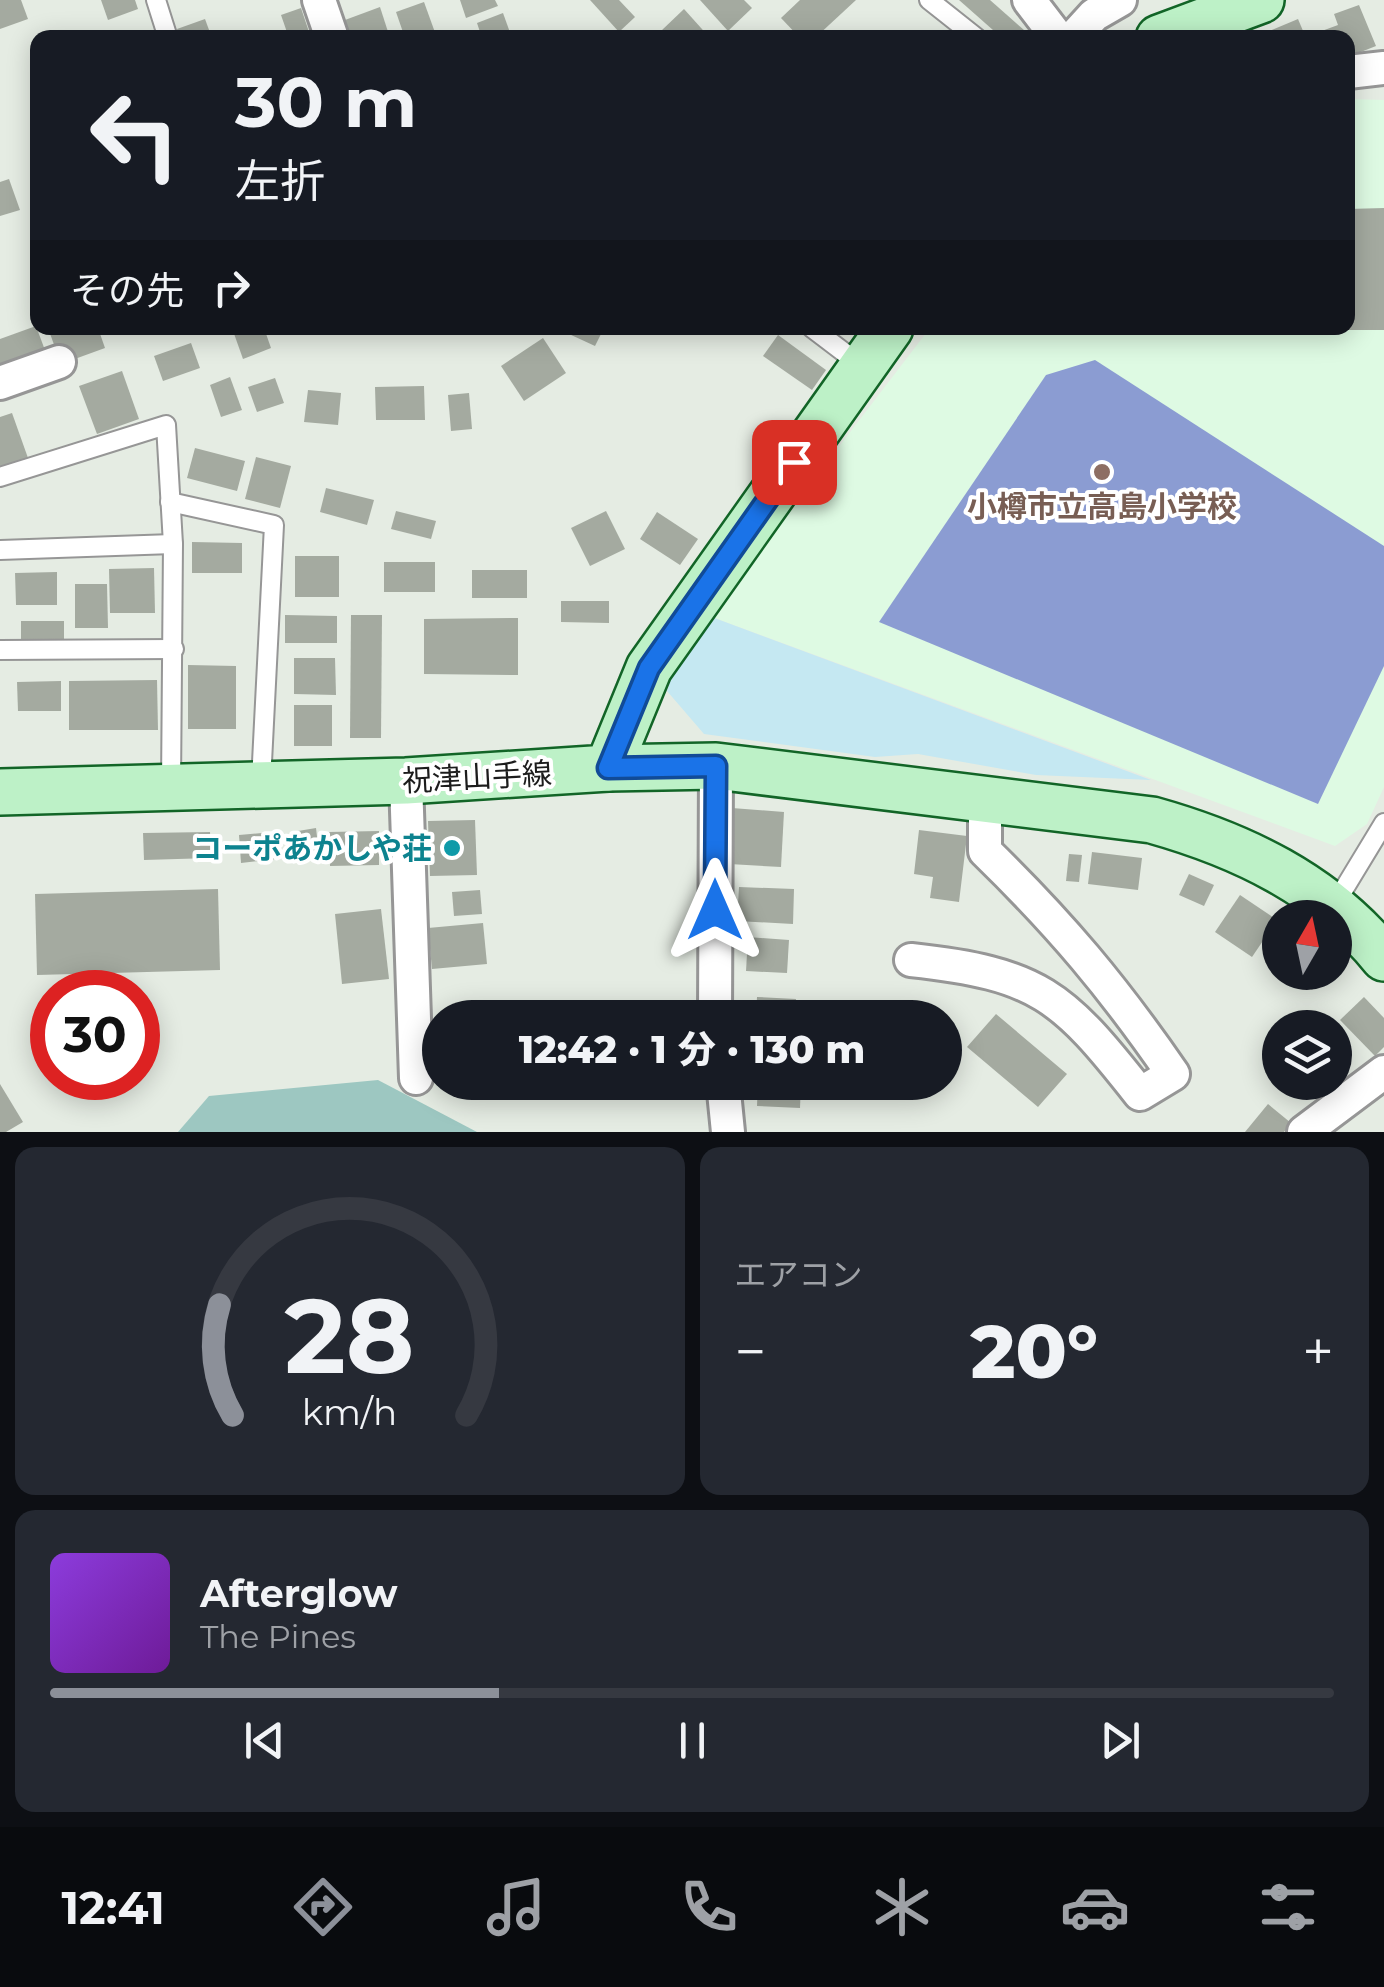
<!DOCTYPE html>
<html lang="ja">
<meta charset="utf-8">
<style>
:root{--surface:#171b24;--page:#242831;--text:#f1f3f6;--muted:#9ea1a6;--line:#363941;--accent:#8c9099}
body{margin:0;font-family:Montserrat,"Noto Sans JP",sans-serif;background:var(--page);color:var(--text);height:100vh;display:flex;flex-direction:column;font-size:38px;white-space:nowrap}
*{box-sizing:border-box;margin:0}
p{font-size:32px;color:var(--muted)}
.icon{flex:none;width:55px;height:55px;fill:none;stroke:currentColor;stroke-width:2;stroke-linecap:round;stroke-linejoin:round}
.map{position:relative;height:1132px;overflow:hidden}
.sheet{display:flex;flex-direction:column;gap:15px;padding:15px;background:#0d0f14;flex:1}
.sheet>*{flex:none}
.hud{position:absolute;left:30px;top:30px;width:1325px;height:305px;border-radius:20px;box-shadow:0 5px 25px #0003;background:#171b24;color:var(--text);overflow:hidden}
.needle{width:65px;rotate:9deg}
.controls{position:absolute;left:1262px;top:900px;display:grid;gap:20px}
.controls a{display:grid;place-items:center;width:90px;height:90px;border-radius:50%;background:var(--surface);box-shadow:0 5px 25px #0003;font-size:50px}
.speed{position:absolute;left:30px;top:970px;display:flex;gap:20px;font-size:50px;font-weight:700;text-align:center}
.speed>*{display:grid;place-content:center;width:130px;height:130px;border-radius:50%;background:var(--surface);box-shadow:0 5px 25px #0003;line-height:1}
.speed .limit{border:15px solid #d22;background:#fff;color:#111}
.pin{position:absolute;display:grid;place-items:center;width:85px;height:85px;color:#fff;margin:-42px;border-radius:20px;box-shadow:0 5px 15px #0006}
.me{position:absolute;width:110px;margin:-55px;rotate:0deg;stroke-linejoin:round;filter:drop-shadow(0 0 8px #0008)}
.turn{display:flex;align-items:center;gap:35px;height:210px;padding:0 40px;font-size:45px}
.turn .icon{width:130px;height:130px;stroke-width:2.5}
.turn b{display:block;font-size:70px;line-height:85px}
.then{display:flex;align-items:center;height:95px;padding:0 40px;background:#0003;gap:20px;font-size:38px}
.big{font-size:75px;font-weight:800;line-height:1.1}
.sheet .card{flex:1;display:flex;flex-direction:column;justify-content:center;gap:15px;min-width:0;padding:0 35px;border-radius:20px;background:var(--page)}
.sheet .dial{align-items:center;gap:0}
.dial svg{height:260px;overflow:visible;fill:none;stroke:var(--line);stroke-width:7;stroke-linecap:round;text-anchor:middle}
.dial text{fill:var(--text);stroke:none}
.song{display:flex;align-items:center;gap:30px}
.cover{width:120px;height:120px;border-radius:15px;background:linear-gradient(135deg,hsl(270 70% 55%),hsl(280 70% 35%))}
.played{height:10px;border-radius:5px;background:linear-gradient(90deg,var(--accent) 35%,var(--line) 35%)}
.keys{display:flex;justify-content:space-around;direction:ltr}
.heat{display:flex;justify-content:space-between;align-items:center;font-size:55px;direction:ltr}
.sheet .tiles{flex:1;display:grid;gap:15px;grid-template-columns:1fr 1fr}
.card:last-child{grid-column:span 2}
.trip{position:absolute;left:422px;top:1000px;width:540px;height:100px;border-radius:50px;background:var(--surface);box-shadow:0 5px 25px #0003;font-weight:800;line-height:100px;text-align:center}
.tabs{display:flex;height:160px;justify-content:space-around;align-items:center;background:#090b0e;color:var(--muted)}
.tabs .icon{width:70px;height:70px}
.tabs .active{color:var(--accent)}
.tabs b{font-size:45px;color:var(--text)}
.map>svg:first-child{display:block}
</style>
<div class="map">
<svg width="1384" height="1132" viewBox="0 0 1384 1132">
<rect width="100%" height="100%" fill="#e5ece3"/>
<polygon fill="#defae3" points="1348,99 1384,100 1384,787 1367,824 1335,846 709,616 930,328 1348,328"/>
<polygon fill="#9dc7c1" points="378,1080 477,1132 178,1132 209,1096"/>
<polygon fill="#c5e8f2" points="709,616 1151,780 1036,775 918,754 875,757 704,734 667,691 678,656"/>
<polygon fill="#8b9cd2" points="1095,360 1384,546 1384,666 1318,804 879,622 1046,375"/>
<g fill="#a4aaa0">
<polygon points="0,0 21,0 28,19 0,29"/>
<polygon points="101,0 135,0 138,9 108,20"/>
<polygon points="460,0 495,0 498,6 466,18"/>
<polygon points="590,0 619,0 635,17 619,32"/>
<polygon points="700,0 744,0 752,8 728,31"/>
<polygon points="800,0 856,0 815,38 800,38 781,18"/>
<polygon points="959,0 990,0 1033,38 1002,38"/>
<polygon points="424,2 437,38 405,38 396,12"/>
<polygon points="1359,5 1376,46 1348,57 1348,38 1321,38 1319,32 1338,25 1334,14"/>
<polygon points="380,7 390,38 351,38 345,20"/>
<polygon points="301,8 311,38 289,38 281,15"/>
<polygon points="684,9 710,38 667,38 661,31"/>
<polygon points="503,13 512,38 482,38 477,23"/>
<polygon points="205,19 212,38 180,38 177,29"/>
<polygon points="1298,19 1306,38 1261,38 1260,35"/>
<polygon points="9,179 20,210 0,216 0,182"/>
<polygon points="1384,208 1384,330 1348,330 1348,209"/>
<polygon points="36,326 46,353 0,369 0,339"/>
<polygon points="48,328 98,328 105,348 61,364"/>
<polygon points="232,328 264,328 271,348 243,359"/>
<polygon points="556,328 604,328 595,346"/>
<polygon points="778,335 826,370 812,390 763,356"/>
<polygon points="543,338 566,373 524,401 501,366"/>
<polygon points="191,343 200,368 163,381 154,356"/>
<polygon points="122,371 139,419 97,434 79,386"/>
<polygon points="230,377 242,410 221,417 210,385"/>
<polygon points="275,378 284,403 257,412 248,387"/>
<polygon points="424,386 425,420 376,420 375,387"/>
<polygon points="308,390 341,393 338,425 304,422"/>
<polygon points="469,393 472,429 451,431 448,395"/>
<polygon points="12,413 28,458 0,468 0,417"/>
<polygon points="195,448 245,461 237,491 187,478"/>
<polygon points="256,457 291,466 280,508 245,499"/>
<polygon points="326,488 374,500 367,525 320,512"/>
<polygon points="396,511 436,521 431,539 391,529"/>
<polygon points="606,511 625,549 590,566 571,528"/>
<polygon points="657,512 698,539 680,565 640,539"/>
<polygon points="192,542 242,543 242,573 192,573"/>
<rect x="295" y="556" width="44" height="41"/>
<rect x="384" y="562" width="51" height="30"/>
<polygon points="154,568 155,613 110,613 109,569"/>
<rect x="472" y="570" width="55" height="28"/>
<polygon points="57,572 57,605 16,605 15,573"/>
<polygon points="75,584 107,584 108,628 75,628"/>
<polygon points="561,601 609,601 609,623 561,622"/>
<polygon points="285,615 337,616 337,643 285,643"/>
<polygon points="351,615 382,615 381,738 350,738"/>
<polygon points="518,618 518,675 424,674 424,619"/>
<rect x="21" y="621" width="43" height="20"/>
<polygon points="294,658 335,658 336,695 294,694"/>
<polygon points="188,665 236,666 236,729 188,729"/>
<polygon points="157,680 158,730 69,730 69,681"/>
<polygon points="61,681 61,711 18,711 17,682"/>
<rect x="294" y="705" width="38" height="41"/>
<polygon points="732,808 784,812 781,867 729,864"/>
<polygon points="475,820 477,875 430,876 428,821"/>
<polygon points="316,828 319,854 295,856 292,832"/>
<polygon points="919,830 967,836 959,902 930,898 933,877 914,874"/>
<polygon points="379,831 379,865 330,866 329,832"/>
<polygon points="210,832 211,858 144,860 143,833"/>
<polygon points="273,832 276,859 241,863 239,835"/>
<polygon points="1092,852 1142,858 1138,890 1088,884"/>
<polygon points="1069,854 1082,855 1079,882 1066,881"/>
<polygon points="1189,874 1214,885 1204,906 1179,895"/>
<polygon points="739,887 794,889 793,924 737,921"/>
<polygon points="218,889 220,970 37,975 35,894"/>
<polygon points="480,890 482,914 454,916 452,892"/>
<polygon points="1240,895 1277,920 1252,957 1215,932"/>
<polygon points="381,909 389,979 342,984 335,914"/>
<polygon points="483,923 487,964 432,969 428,928"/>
<polygon points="748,937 789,940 787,973 746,971"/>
<polygon points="1293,972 1329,972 1312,990"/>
<polygon points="757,997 796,999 795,1018 756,1018"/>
<polygon points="1364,997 1384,1018 1384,1047 1375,1056 1340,1020"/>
<polygon points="996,1014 1067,1074 1038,1107 967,1047"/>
<polygon points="758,1082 801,1082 800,1108 757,1106"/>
<polygon points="0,1084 23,1122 6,1132 0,1132"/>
<polygon points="1268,1104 1291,1123 1284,1132 1245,1132"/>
</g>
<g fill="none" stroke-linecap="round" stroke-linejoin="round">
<defs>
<g id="lane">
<polyline points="156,0 168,38"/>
<polyline points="929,0 977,38"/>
<polyline points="812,328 862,366"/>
<polyline points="0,477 166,425 173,544 171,785"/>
<polyline points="170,502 274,525 261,782"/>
<polyline points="0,550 173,544"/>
<polyline points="0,650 174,649"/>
<polyline points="1333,907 1384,823"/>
</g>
<g id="street">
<polyline points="319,0 332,38"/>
<polyline points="1029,0 1058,38"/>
<polyline points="1073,38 1094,15 1120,0"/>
<polyline points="1348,72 1384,68"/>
<polyline points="0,383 59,362"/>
<polyline points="406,781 416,1078"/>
<path d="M911 960C1039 974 1062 995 1140 1094L1173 1074C1113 987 1061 925 985 851V799"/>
<polyline points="715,1018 716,766"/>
<polyline points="723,1082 728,1132"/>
<polyline points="1304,1132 1384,1072"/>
</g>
<g id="secondary">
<polyline points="1159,38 1261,0"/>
<path d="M608 768 716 766 1152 820C1241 845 1324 884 1384 958"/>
<polyline points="0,792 406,781 608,768 649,668 890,328"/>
</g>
</defs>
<use href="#lane" stroke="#969696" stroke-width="22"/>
<use href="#street" stroke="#969696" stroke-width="38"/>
<use href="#secondary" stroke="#126527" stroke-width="50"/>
<use href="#lane" stroke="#fff" stroke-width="18"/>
<use href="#street" stroke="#fff" stroke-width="32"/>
<use href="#secondary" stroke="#bdf1c7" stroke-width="45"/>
</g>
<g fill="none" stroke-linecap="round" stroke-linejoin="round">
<defs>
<polyline id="route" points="715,910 716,766 608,768 649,668 794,462"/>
</defs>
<use href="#route" stroke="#114b97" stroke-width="25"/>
<use href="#route" stroke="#1a73e8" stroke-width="18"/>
</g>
<circle fill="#8d6e63" stroke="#fff" stroke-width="4" cx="1102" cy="472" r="10"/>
<circle fill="#0f9aa8" stroke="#fff" stroke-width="4" cx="452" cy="848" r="10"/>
<g text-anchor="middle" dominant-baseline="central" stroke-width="8" stroke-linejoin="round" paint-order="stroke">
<g font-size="30" font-weight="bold" fill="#785e54" stroke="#fff">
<text x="1102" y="506">小樽市立高島小学校</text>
</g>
<g font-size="30" fill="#1c1c1c" stroke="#fff">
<text transform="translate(477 777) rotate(-3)">祝津山手線</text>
</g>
<g font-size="30" font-weight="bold" fill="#0d838f" stroke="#fff" text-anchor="end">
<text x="432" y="848">コーポあかしや荘</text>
</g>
</g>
</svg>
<div class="controls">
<a><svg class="needle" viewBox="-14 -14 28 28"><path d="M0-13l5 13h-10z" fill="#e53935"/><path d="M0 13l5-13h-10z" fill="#9ea1a6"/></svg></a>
<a><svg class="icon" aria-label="layers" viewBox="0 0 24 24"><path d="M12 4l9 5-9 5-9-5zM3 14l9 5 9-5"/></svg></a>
</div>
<div class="speed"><div class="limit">30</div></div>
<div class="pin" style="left:794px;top:462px;background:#d93025"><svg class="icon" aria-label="arrive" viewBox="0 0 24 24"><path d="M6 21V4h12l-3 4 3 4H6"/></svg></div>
<svg class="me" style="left:715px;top:910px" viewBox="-20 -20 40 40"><path d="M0-17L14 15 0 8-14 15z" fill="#1a73e8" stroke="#fff" stroke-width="4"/></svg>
<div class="trip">12:42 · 1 分 · 130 m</div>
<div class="hud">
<div class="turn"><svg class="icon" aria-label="left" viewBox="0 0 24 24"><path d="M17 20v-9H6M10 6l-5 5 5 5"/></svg><div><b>30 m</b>左折</div></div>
<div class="then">その先<svg class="icon" aria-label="right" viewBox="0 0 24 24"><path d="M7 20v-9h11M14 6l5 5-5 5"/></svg></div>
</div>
</div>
<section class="sheet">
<div class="tiles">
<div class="card dial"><svg viewBox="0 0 100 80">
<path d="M14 69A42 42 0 1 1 86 69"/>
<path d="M14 69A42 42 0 0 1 10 35" stroke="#8c9099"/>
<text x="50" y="56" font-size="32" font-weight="700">28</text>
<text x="50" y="72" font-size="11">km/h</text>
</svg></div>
<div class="card"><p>エアコン</p>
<div class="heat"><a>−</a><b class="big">20°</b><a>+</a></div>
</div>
<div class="card">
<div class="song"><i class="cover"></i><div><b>Afterglow</b><p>The Pines</p></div></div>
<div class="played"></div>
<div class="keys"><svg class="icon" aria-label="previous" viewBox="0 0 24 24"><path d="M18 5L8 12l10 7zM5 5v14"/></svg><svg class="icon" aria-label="pause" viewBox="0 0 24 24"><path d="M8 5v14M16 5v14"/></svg><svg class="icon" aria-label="next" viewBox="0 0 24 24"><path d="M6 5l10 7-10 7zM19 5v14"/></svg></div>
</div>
</div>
</section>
<nav class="tabs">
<b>12:41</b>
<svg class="icon active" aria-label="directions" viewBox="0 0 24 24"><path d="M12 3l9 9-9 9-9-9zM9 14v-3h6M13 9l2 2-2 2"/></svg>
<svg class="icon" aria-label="music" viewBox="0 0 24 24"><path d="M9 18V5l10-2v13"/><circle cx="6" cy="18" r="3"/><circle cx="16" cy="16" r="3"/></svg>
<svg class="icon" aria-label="phone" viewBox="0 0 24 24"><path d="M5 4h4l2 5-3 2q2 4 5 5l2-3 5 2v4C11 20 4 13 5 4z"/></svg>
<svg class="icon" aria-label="climate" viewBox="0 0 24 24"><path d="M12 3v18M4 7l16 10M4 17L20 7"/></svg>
<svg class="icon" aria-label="car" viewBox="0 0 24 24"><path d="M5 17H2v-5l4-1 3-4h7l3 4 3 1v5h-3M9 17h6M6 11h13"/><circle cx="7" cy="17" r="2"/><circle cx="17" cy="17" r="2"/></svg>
<svg class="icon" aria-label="filters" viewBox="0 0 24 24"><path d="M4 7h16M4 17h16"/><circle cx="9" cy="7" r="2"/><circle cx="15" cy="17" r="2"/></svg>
</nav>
